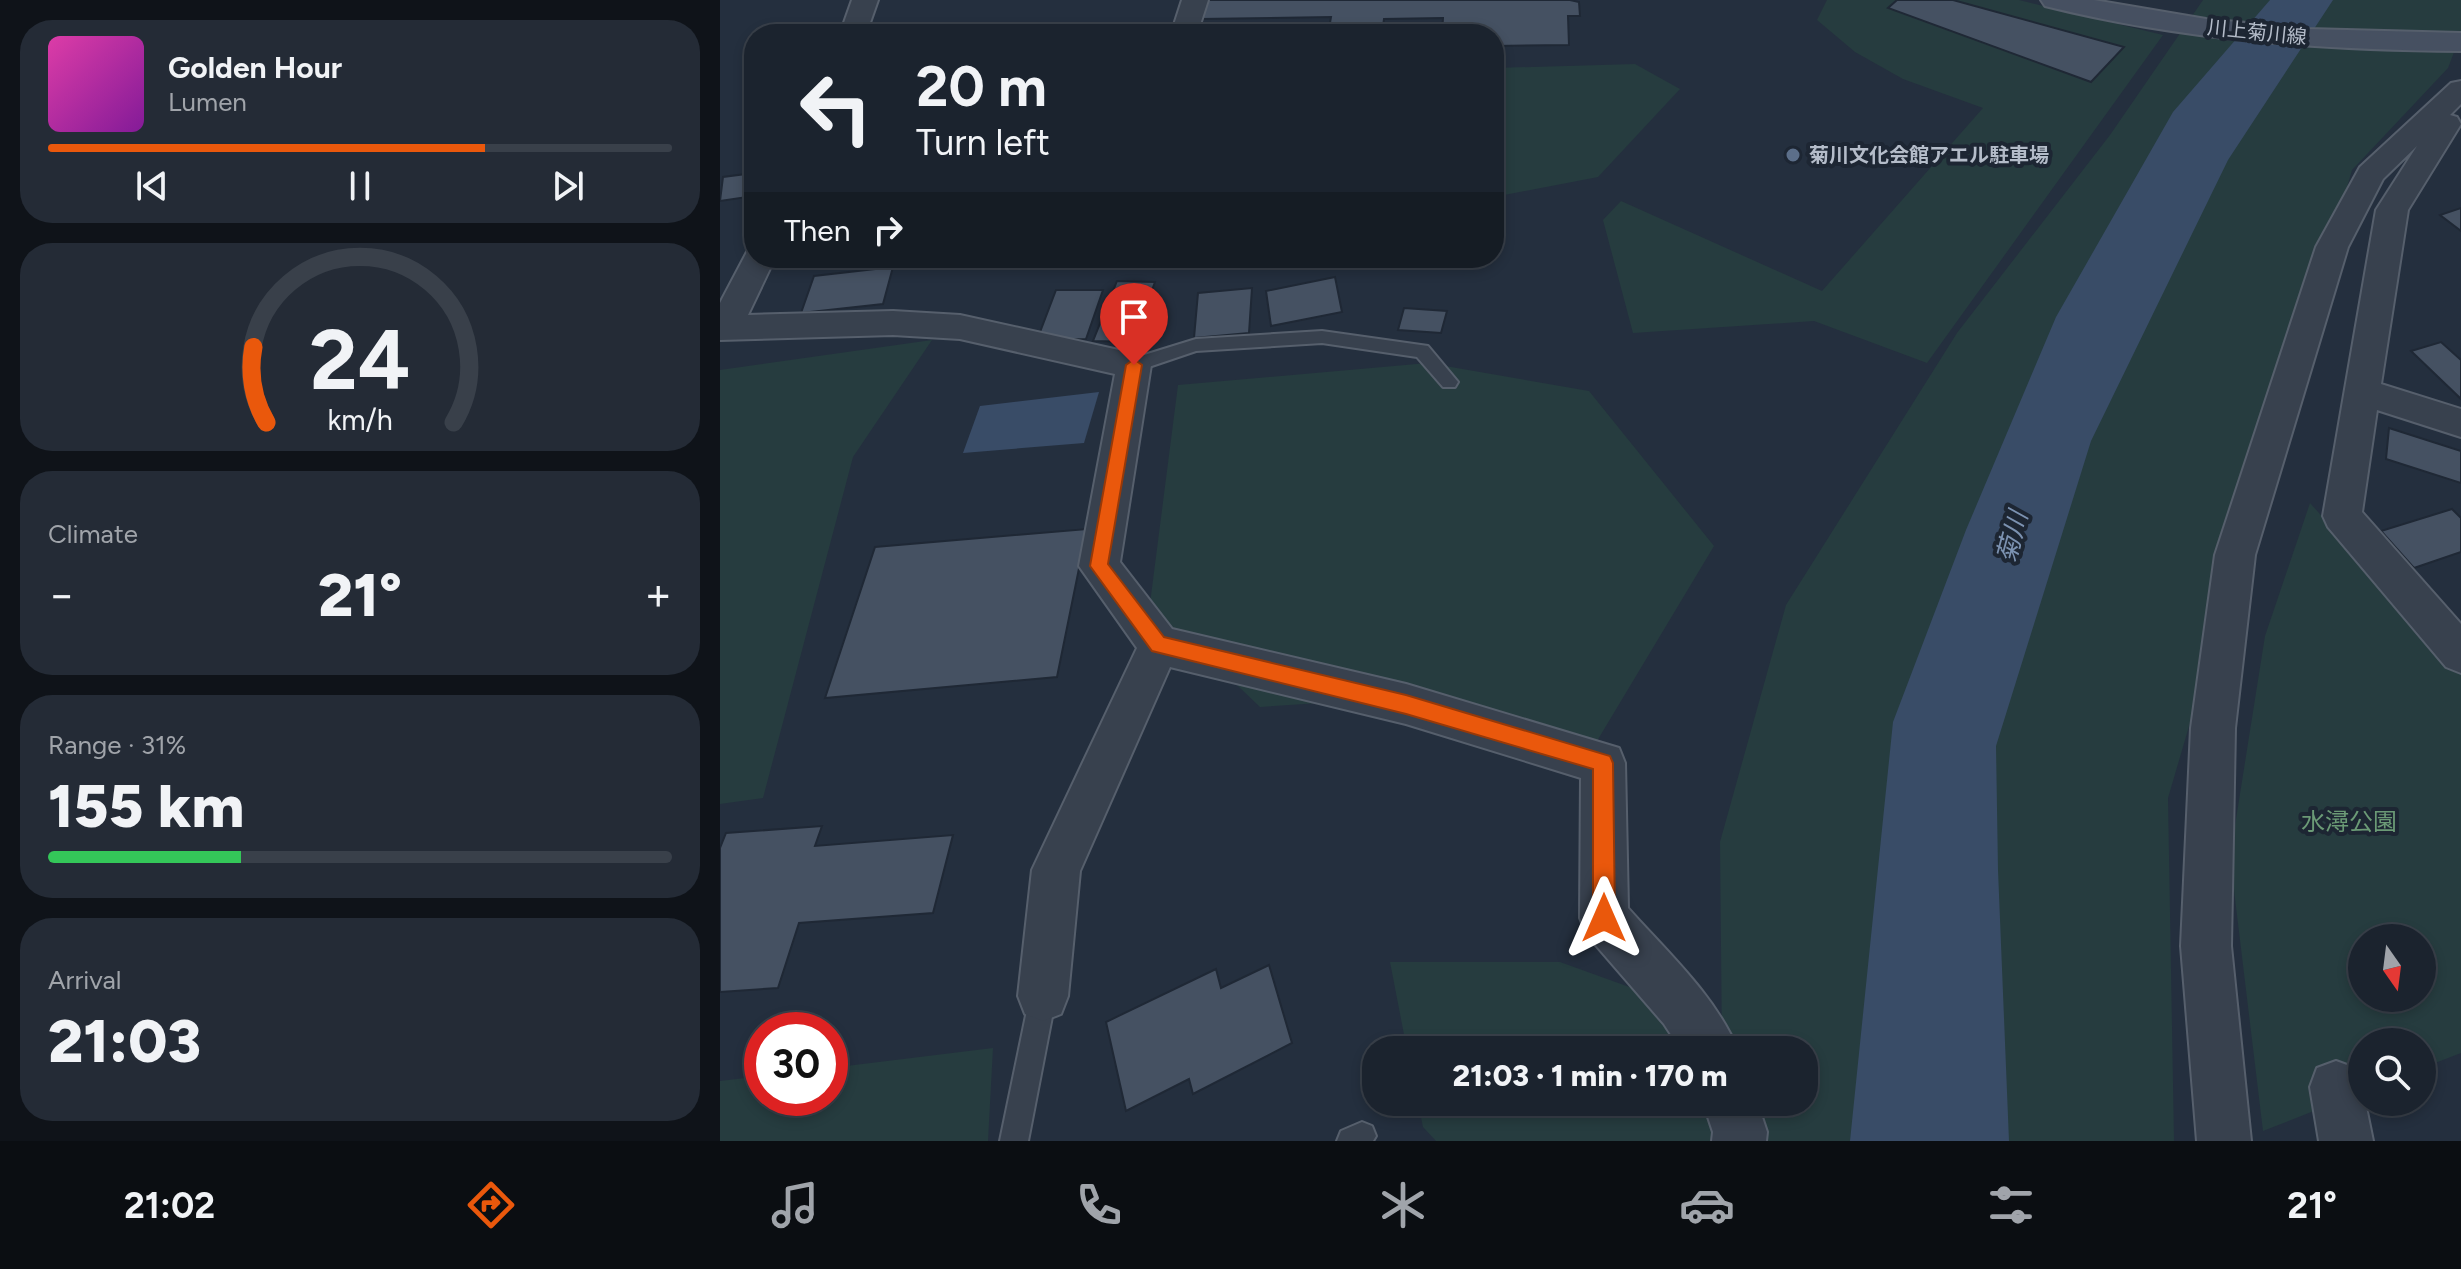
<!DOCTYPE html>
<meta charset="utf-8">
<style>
:root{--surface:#1b232e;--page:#242b36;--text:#f1f3f6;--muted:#a0a4aa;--line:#39404a;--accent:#ea580c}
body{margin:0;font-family:Figtree,"Noto Sans JP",sans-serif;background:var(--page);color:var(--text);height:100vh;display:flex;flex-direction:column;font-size:30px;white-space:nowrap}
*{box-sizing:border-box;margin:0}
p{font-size:26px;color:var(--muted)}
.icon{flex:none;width:44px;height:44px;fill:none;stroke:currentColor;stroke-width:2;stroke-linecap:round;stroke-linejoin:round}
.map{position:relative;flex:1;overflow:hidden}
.sheet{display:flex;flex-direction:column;gap:20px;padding:20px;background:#0f1319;width:720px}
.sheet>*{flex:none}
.hud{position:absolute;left:24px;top:24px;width:760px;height:244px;border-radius:32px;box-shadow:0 4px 12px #0003,0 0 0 2px var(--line);background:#1b232e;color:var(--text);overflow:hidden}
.needle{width:52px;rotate:166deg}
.controls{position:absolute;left:1628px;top:924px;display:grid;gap:16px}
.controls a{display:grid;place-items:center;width:88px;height:88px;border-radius:50%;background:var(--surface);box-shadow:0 4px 12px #0003,0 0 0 2px var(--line);font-size:40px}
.speed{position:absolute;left:24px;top:1012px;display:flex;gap:16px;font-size:40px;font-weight:700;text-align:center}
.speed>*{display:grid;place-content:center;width:104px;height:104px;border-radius:50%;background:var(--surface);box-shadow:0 4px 12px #0003,0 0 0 2px var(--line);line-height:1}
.speed .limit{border:12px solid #d22;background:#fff;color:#111}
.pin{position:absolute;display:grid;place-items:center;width:68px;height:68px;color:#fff;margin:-82px -34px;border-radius:50% 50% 50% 0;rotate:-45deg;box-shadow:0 0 8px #0007}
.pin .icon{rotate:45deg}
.me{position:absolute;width:88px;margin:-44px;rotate:0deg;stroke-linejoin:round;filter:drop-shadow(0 0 6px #0008)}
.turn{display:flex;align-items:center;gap:28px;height:168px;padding:0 40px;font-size:36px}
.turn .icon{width:104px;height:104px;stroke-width:2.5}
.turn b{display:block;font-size:56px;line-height:68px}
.then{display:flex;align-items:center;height:76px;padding:0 40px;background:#0003;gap:16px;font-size:30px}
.big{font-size:60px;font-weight:800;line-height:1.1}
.sheet .widget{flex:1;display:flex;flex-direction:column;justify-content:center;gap:12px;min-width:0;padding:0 28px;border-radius:32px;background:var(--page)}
.sheet .dial{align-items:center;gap:0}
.dial svg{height:208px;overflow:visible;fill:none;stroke:var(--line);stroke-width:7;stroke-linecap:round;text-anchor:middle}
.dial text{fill:var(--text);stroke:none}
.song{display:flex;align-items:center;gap:24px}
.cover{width:96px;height:96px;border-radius:12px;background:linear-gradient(135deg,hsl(320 70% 55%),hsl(290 70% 35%))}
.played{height:8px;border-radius:4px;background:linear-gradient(90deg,var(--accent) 70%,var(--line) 70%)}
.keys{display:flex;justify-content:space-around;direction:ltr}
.heat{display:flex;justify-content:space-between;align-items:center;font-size:44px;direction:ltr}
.charge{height:12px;border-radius:6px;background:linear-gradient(90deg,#34c759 31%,var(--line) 0)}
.trip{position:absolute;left:642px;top:1036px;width:456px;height:80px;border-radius:32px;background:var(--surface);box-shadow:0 4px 12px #0003,0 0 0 2px var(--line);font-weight:800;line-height:80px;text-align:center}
.menu{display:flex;height:128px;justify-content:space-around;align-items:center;background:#0b0e12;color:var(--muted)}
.menu .icon{width:56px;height:56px}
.menu .on{color:var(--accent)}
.menu b{font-size:36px;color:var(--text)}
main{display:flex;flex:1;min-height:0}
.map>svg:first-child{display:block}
</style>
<main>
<section class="sheet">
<div class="widget">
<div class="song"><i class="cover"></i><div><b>Golden Hour</b><p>Lumen</p></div></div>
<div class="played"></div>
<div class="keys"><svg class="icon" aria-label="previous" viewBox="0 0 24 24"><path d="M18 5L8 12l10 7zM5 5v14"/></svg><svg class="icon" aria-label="pause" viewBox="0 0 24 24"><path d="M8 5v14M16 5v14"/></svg><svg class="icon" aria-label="next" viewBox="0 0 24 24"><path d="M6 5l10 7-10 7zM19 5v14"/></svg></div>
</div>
<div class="widget dial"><svg viewBox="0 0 100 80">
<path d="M14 69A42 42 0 1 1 86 69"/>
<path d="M14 69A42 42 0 0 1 9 40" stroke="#ea580c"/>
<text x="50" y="56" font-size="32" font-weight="700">24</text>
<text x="50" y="72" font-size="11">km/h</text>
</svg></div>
<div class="widget"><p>Climate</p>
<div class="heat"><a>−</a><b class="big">21°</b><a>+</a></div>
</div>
<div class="widget"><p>Range · 31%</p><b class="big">155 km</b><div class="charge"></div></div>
<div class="widget"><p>Arrival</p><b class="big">21:03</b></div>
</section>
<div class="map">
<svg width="1741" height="1141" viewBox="0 0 1741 1141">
<rect width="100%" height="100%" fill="#242f3e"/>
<g fill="#263c3f" fill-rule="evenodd">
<polygon points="1107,0 1299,0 1443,35 1207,363 1094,321 913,333 883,220 901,201 1102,291 1263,108 1183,79 1135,52 1097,20"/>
<polygon points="1483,0 1741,0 1741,34 1728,68 1632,170 1448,798 1454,1141 716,1141 703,1127 698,1102 1084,1102 1084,1050 1002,1050 1000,842 1066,605 1237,333 1390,135"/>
<polygon points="915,64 960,89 878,177 774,197 774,68"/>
<polygon points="212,340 133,457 43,798 0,804 0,370"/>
<polygon points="708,363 869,391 994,546 877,741 661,699 540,707 476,646 428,619 458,385"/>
<path d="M1590 503 1741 672V1053L1702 1068V1042H1642V1092L1543 1131 1510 857 1545 636ZM1642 938H1702V998H1642Z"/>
<polygon points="670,962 840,962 962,1006 982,1050 687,1050"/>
<polygon points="273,1048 268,1141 0,1141 0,1081 42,1076 42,1098 110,1098 110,1068"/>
</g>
<g fill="#394c67">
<polygon points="1550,0 1613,0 1508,160 1371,441 1276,746 1278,870 1289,1141 1130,1141 1173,722 1246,530 1336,317 1453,112"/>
<polygon points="379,392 364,443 243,453 260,406"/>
</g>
<g fill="#455162" stroke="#1f2835" stroke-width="2">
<polygon points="487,0 850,0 859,2 860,16 848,16 849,45 774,46 774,34 722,34 723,18 664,19 662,34 608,34 611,17 481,19"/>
<polygon points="1177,0 1233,0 1404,47 1371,82 1168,8"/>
<polygon points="34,173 34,196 0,201 3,177"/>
<polygon points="1741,208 1741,231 1720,215"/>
<polygon points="173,267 163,304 81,313 94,276"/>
<polygon points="615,277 622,312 551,326 546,291"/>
<polygon points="397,281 435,282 413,342 373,341"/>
<polygon points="532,288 529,333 474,338 478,293"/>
<polygon points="336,290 383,290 366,339 317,340"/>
<polygon points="684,308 727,311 721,333 678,330"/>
<polygon points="1721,342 1741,360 1741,399 1691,351"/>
<polygon points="1669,428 1741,451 1741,483 1666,459"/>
<polygon points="1732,509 1741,518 1741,552 1694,568 1661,531"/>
<polygon points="367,529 337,677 105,698 155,547"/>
<polygon points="102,826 95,846 233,835 213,913 79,923 58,988 0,992 0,848 6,833"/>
<polygon points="549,965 572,1043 473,1094 469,1079 406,1111 386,1022 496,969 501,988"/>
</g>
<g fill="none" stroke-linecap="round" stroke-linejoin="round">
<defs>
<g id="service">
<polygon points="602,331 708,346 738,382 735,387 723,387 697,357 602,343 476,351 414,372 405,365 408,360 476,339"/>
<polygon points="323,983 332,987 336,996 308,1141 280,1141 310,996 314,987"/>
<polygon points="642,1122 652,1126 656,1136 653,1141 617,1141 621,1131"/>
</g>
<g id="minor">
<polygon points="132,0 158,0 146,34 120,34"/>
<polygon points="462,0 488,0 477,34 451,34"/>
<polygon points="1741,81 1741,104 1730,115 1737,117 1741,124 1688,210 1661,384 1741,409 1741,437 1657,410 1642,512 1741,624 1741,673 1726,667 1608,527 1603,516 1656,210 1697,146 1663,179 1628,247 1535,555 1515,728 1511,946 1531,1141 1477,1141 1461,946 1471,728 1495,555 1596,247 1640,167 1731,83"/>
<path d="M34 248V258H55L28 315 173 311 240 315 426 356 431 365 400 562 452 629 686 684 899 748 905 763 908 908C947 952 995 995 1018 1050H961L944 1024 867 935 860 918 861 778 686 724 450 667 360 871 348 996 341 1014 323 1021 305 1014 298 996 312 870 417 648 359 566 395 374 240 339 173 335 0 340V303L28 250Z"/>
<polygon points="1616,1061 1635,1068 1642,1086 1642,1102 1645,1102 1653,1141 1599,1141 1590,1087 1597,1068"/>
<polygon points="983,1102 1037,1102 1047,1132 1046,1141 992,1141 993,1132"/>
</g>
<path id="secondary" d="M1321 0H1374L1486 19 1588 29 1741 33V51C1601 50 1461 40 1325 6Z"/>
</defs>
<use href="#service" stroke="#565f6c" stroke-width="4"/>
<use href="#minor" stroke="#565f6c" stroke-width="4"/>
<use href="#secondary" stroke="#565f6c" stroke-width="4"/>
<use href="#service" fill="#38414e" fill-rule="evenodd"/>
<use href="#minor" fill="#38414e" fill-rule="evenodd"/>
<use href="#secondary" fill="#465061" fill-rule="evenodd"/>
</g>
<polygon fill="#ea580c" stroke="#983908" stroke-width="2" points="414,359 422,365 388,564 444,637 686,695 890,756 893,763 895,918 892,926 884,929 876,926 873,918 873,769 686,714 432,651 370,566 406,365"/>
<circle fill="#5c6f8a" stroke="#1d2633" stroke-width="3" cx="1073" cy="155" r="8"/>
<g text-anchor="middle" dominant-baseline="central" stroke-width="8" stroke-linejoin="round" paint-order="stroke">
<g font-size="20" fill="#b4bcc9" stroke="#1d2633">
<text transform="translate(1537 32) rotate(6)">川上菊川線</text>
</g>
<g font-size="20" font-weight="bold" fill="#b4bcc9" stroke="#1d2633" text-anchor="start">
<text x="1089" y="155">菊川文化会館アエル駐車場</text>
</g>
<g font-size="24" fill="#6b9a76" stroke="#1d2633">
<text x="1629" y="821">水潯公園</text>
</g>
<g font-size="26" font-style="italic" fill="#7c92b1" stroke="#1d2633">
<text transform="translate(1292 537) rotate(-75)">菊川</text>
</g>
</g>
</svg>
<div class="controls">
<a><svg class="needle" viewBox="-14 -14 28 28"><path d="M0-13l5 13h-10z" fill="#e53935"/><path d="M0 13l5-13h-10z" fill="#a0a4aa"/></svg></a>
<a><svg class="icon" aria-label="search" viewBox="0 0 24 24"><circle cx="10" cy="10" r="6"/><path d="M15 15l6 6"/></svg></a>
</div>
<div class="speed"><div class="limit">30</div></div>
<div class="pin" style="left:414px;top:365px;background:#d93025"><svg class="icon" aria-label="arrive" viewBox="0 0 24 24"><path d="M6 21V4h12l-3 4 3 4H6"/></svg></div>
<svg class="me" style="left:884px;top:918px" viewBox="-20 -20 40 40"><path d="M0-17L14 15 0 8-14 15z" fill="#ea580c" stroke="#fff" stroke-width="4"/></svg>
<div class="trip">21:03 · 1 min · 170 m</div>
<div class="hud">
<div class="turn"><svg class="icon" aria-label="left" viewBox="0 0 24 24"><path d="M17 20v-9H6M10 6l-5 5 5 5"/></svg><div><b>20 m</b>Turn left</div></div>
<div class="then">Then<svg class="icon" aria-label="right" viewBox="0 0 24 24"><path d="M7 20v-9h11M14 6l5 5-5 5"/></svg></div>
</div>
</div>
</main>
<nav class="menu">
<b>21:02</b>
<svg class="icon on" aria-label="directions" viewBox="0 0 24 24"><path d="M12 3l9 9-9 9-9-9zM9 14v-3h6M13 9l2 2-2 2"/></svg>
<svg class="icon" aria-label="music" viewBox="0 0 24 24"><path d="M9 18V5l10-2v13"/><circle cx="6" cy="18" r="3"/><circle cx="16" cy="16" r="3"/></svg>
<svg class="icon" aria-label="phone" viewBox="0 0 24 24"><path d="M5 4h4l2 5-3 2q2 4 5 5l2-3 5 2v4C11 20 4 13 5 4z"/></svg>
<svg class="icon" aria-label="climate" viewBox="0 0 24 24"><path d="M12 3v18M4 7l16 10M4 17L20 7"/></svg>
<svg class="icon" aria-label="car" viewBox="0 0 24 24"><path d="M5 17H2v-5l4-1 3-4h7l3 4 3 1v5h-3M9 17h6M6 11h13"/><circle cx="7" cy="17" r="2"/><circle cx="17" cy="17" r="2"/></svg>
<svg class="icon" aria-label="filters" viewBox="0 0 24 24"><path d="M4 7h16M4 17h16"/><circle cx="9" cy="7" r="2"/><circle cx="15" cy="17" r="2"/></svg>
<b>21°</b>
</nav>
